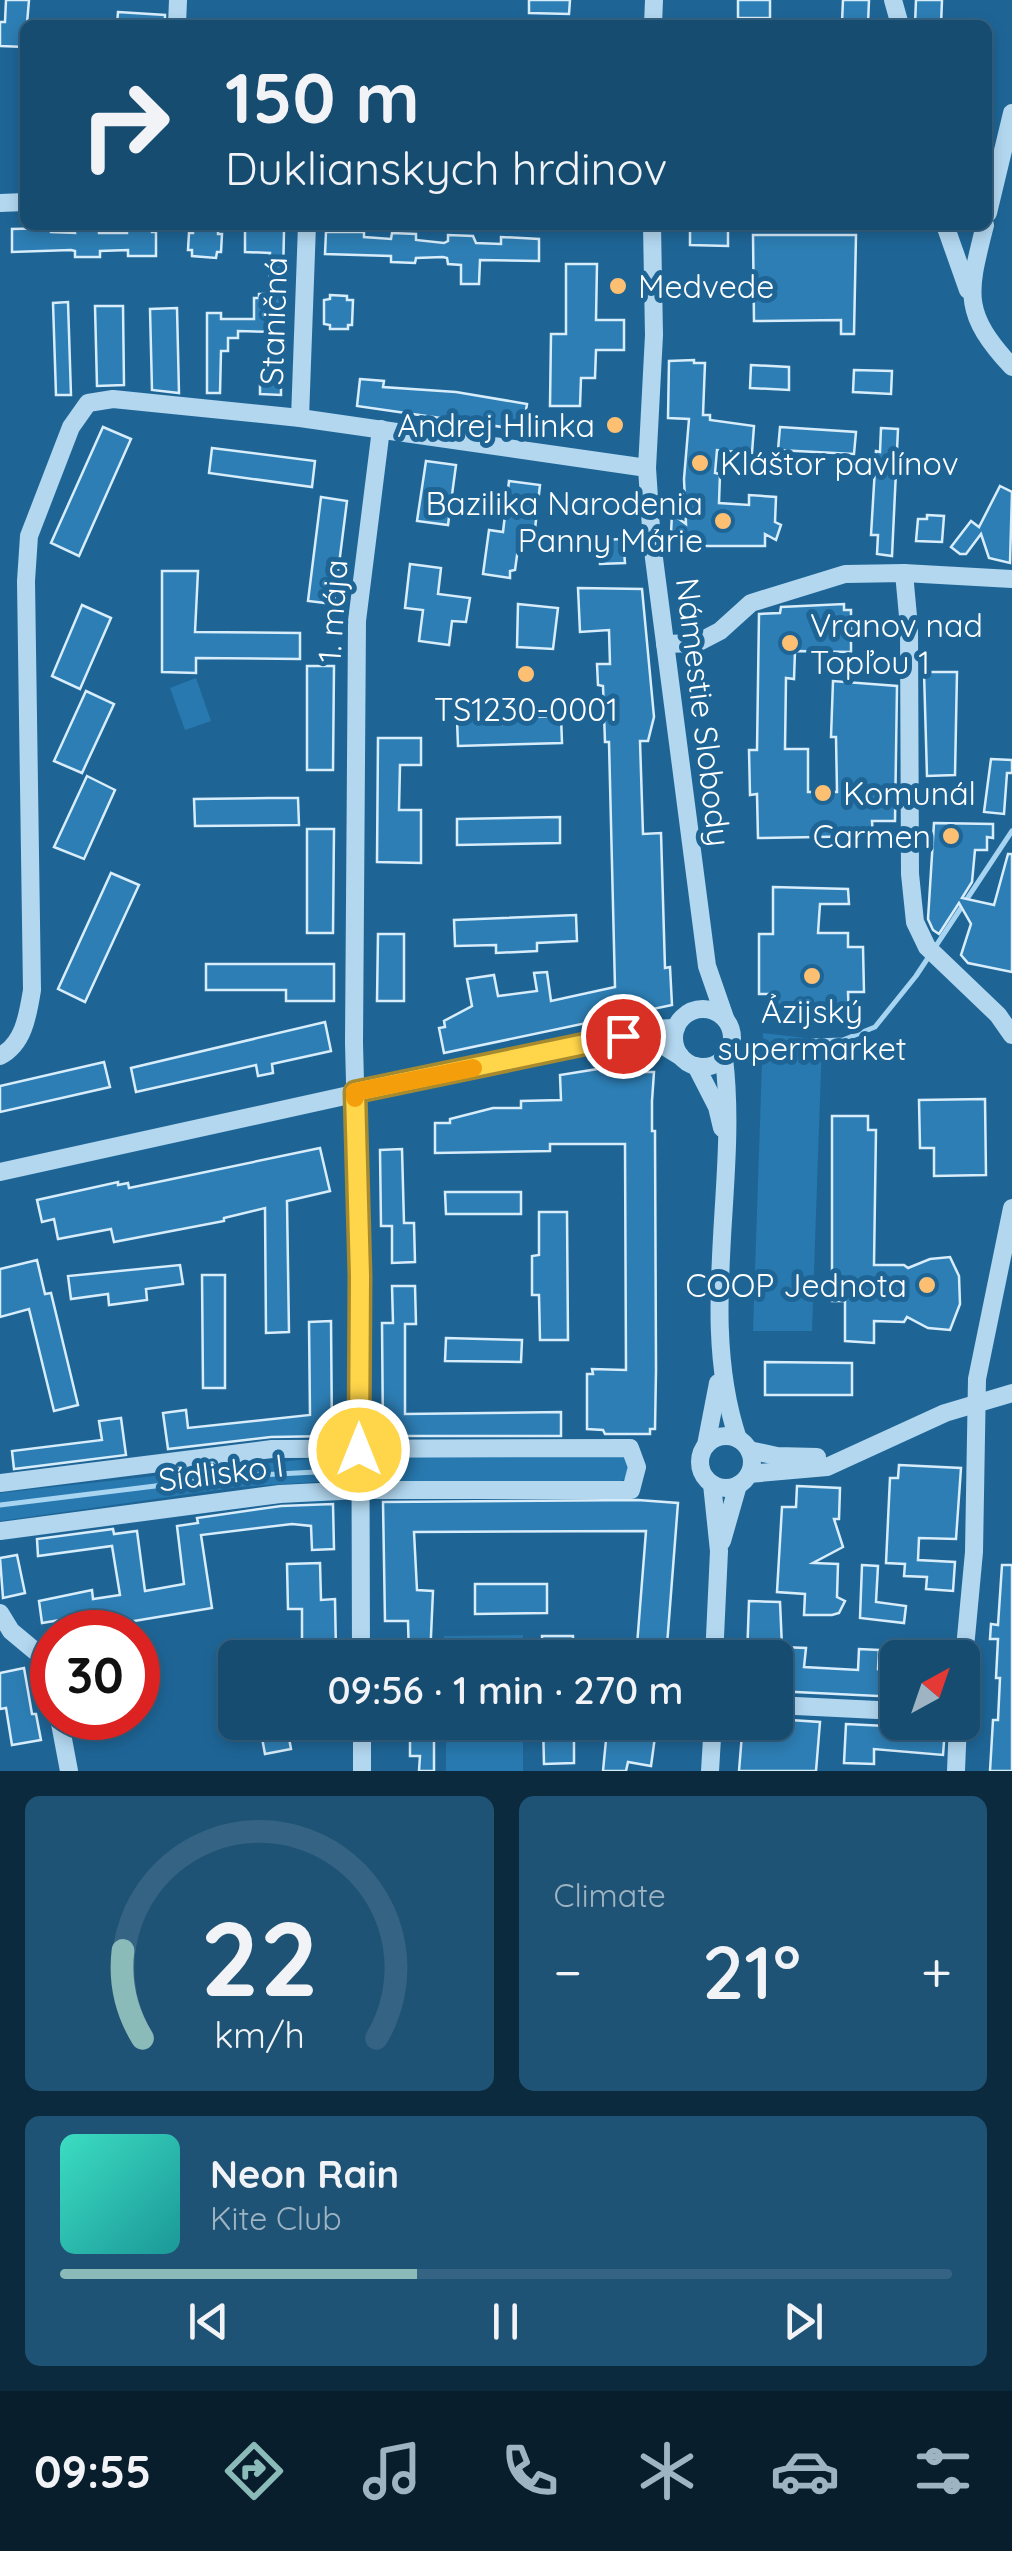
<!DOCTYPE html>
<meta charset="utf-8">
<style>
:root{--surface:#164c70;--page:#1f5375;--text:#f1f3f6;--muted:#9eb4c3;--line:#356383;--accent:#8bbbb9}
body{margin:0;font-family:Quicksand,sans-serif;background:var(--page);color:var(--text);height:100vh;display:flex;flex-direction:column;font-size:38px;white-space:nowrap}
*{box-sizing:border-box;margin:0}
p{font-size:32px;color:var(--muted)}
.icon{flex:none;width:55px;height:55px;fill:none;stroke:currentColor;stroke-width:2;stroke-linecap:round;stroke-linejoin:round}
.map{position:relative;height:1771px;overflow:hidden}
.sheet{display:flex;flex-direction:column;gap:25px;padding:25px;background:#0c2a3e;flex:1}
.sheet>*{flex:none}
.guide{position:absolute;left:20px;top:20px;width:972px;height:210px;border-radius:15px;box-shadow:0 5px 15px #0003,0 0 0 2px var(--line);background:#164c70;color:var(--text);overflow:hidden}
.needle{width:65px;rotate:40deg}
.buttons{position:absolute;left:880px;top:1640px;display:grid;gap:20px}
.buttons a{display:grid;place-items:center;width:100px;height:100px;border-radius:15px;background:var(--surface);box-shadow:0 5px 15px #0003,0 0 0 2px var(--line);font-size:50px}
.speed{position:absolute;left:30px;top:1610px;display:flex;gap:20px;font-size:50px;font-weight:700;text-align:center}
.speed>*{display:grid;place-content:center;width:130px;height:130px;border-radius:50%;background:var(--surface);box-shadow:0 5px 15px #0003,0 0 0 2px var(--line);line-height:1}
.speed .limit{border:15px solid #d22;background:#fff;color:#111}
.pin{position:absolute;display:grid;place-items:center;width:85px;height:85px;color:#fff;margin:-42px;border:5px solid #fff;border-radius:50%;box-shadow:0 2px 10px #0007}
.me{position:absolute;width:110px;margin:-55px;rotate:0deg;stroke-linejoin:round;filter:drop-shadow(0 0 8px #0008)}
.turn{display:flex;align-items:center;gap:35px;height:210px;padding:0 40px;font-size:45px}
.turn .icon{width:130px;height:130px;stroke-width:2.5}
.turn b{display:block;font-size:70px;line-height:85px}
.big{font-size:75px;font-weight:600;line-height:1.1}
.sheet .widget{flex:1;display:flex;flex-direction:column;justify-content:center;gap:15px;min-width:0;padding:0 35px;border-radius:15px;background:var(--page)}
.sheet .dial{align-items:center;gap:0}
.dial svg{height:260px;overflow:visible;fill:none;stroke:var(--line);stroke-width:7;stroke-linecap:round;text-anchor:middle}
.dial text{fill:var(--text);stroke:none}
.song{display:flex;align-items:center;gap:30px}
.cover{width:120px;height:120px;border-radius:15px;background:linear-gradient(135deg,hsl(170 70% 55%),hsl(180 70% 35%))}
.played{height:10px;border-radius:5px;background:linear-gradient(90deg,var(--accent) 40%,var(--line) 40%)}
.keys{display:flex;justify-content:space-around;direction:ltr}
.heat{display:flex;justify-content:space-between;align-items:center;font-size:55px;direction:ltr}
.sheet .tiles{flex:1;display:grid;gap:25px;grid-template-columns:1fr 1fr}
.widget:last-child{grid-column:span 2}
.trip{position:absolute;left:218px;top:1640px;width:575px;height:100px;border-radius:15px;background:var(--surface);box-shadow:0 5px 15px #0003,0 0 0 2px var(--line);font-weight:600;line-height:100px;text-align:center}
.tab-bar{display:flex;height:160px;justify-content:space-around;align-items:center;background:#091e2d;color:var(--muted)}
.tab-bar .icon{width:70px;height:70px}
.tab-bar .active{color:var(--accent)}
.tab-bar b{font-size:45px;color:var(--text)}
.map>svg:first-child{display:block}
</style>
<div class="map">
<svg width="1012" height="1771" viewBox="0 0 1012 1771">
<rect width="100%" height="100%" fill="#1e6596"/>
<g fill="#2779af">
<polygon points="196,678 211,721 185,730 170,688"/>
<polygon points="763,1033 822,1040 812,1331 753,1331"/>
<polygon points="623,1455 630,1461 626,1478 621,1481 384,1483 375,1479 371,1471 373,1462 380,1456"/>
<polygon points="334,1456 342,1467 340,1476 332,1481 239,1487 0,1521 0,1493"/>
<polygon points="523,1635 523,1657 445,1657 444,1636"/>
<rect x="446" y="1723" width="77" height="48"/>
</g>
<g fill="none" stroke-linecap="round" stroke-linejoin="round">
<g stroke="#a6d4f1" stroke-width="5">
<polyline points="812,1041 843,1040 875,1027 916,976 1012,831"/>
<polyline points="0,1505 237,1476 335,1471"/>
</g>
</g>
<g fill="#2d7eb4" stroke="#d8edfb" stroke-width="2.5">
<polygon points="6,0 29,0 25,47 0,46 0,22 5,22"/>
<polygon points="529,0 570,0 569,14 529,13"/>
<rect x="738" y="0" width="32" height="18"/>
<polygon points="843,0 869,0 868,24 842,22"/>
<polygon points="916,0 942,0 941,25 915,25"/>
<polygon points="118,12 165,15 165,25 117,25"/>
<polygon points="690,225 728,225 728,246 690,245"/>
<polygon points="152,227 152,232 156,232 156,256 128,256 128,250 100,251 100,257 75,257 75,251 71,250 12,252 12,229 51,228 51,232 75,233 74,228 99,228 99,233 127,233 127,228"/>
<polygon points="193,227 218,229 218,234 222,234 221,252 217,252 216,258 192,256 192,250 188,250 189,233 193,233"/>
<polygon points="265,229 284,231 282,323 276,323 276,332 238,331 238,338 228,338 228,351 221,351 220,393 207,393 207,313 221,313 221,319 254,319 254,298 259,298 259,294 269,294 270,253 245,252 245,230"/>
<polygon points="326,232 364,232 364,237 391,239 392,233 416,234 416,240 444,243 448,241 448,235 473,236 476,243 501,244 501,237 539,239 539,261 480,260 479,284 461,284 461,265 448,264 447,258 443,257 416,258 415,263 391,262 391,256 325,254"/>
<polygon points="753,235 856,235 854,334 841,334 841,320 754,321"/>
<polygon points="566,264 597,264 596,320 624,320 624,350 596,350 595,378 581,378 580,406 550,406 551,334 566,334"/>
<polygon points="330,295 347,296 347,300 353,300 352,325 348,325 348,329 330,329 330,325 324,324 324,300 330,299"/>
<polygon points="68,302 71,395 56,395 53,303"/>
<polygon points="95,306 123,306 124,385 97,386"/>
<polygon points="177,308 179,393 152,390 150,309"/>
<polygon points="694,360 694,363 705,363 703,415 710,415 710,420 754,426 752,453 717,450 715,473 720,474 719,503 749,505 749,495 776,497 775,522 781,525 776,540 765,534 765,546 704,546 680,540 671,533 672,514 686,524 684,479 689,419 668,418 669,361"/>
<polygon points="751,365 789,367 789,390 750,388"/>
<polygon points="260,368 281,368 281,395 260,394"/>
<polygon points="854,370 892,371 891,394 853,392"/>
<polygon points="360,379 384,381 383,387 456,392 527,404 523,430 357,406"/>
<polygon points="103,427 131,439 79,556 51,543"/>
<polygon points="780,427 856,432 854,454 778,450"/>
<polygon points="881,428 898,429 892,556 877,554 878,535 871,535 876,451 880,452"/>
<polygon points="212,448 315,461 312,487 209,473"/>
<polygon points="426,461 456,465 448,525 417,521"/>
<polygon points="509,481 540,485 535,529 521,527 515,570 510,571 510,578 483,574 489,530 503,532"/>
<polygon points="1000,486 1012,492 1010,563 989,558 981,534 966,554 960,554 951,547 971,521 979,527"/>
<polygon points="321,497 347,501 334,604 308,601"/>
<polygon points="927,515 944,516 942,542 916,541 918,519 927,519"/>
<polygon points="623,539 625,563 600,564 600,540"/>
<polygon points="410,564 441,568 438,594 470,598 466,622 452,621 449,645 419,641 423,610 405,608"/>
<polygon points="162,571 198,571 195,632 300,633 300,659 196,658 196,673 162,672"/>
<polygon points="578,588 642,589 654,717 648,741 640,741 643,834 661,833 665,968 670,967 672,1005 444,1053 439,1028 445,1027 444,1021 472,1006 467,979 494,975 498,996 537,991 534,973 547,972 551,1001 615,987 609,742 605,742 603,686 598,685 597,664 610,664 609,630 580,632"/>
<polygon points="518,604 558,608 553,649 517,647"/>
<polygon points="844,604 844,610 851,610 851,652 795,651 794,679 786,678 785,749 808,749 808,792 837,792 836,737 831,737 833,681 897,686 895,821 872,821 873,836 758,838 757,794 750,795 749,750 757,750 759,614 780,613 781,607"/>
<polygon points="82,605 111,618 80,689 52,676"/>
<polygon points="307,666 334,666 333,770 307,770"/>
<polygon points="924,672 957,672 955,775 927,776"/>
<polygon points="86,691 114,704 82,773 54,761"/>
<polygon points="561,716 562,743 458,746 457,719"/>
<polygon points="378,738 421,738 421,765 400,765 399,810 421,810 421,863 377,862"/>
<polygon points="991,759 1012,760 1012,773 1007,773 1004,814 984,812"/>
<polygon points="87,776 115,790 84,859 54,847"/>
<polygon points="269,798 298,798 299,825 195,826 194,799"/>
<polygon points="560,817 560,843 457,845 457,819"/>
<polygon points="934,823 993,824 993,838 987,837 987,850 975,850 972,882 962,898 994,905 1008,854 1012,854 1012,972 968,963 961,955 971,924 959,903 939,934 933,930 928,919"/>
<polygon points="307,829 334,829 333,933 307,933"/>
<polygon points="111,873 139,885 85,1002 58,989"/>
<polygon points="773,887 848,889 849,904 820,904 818,933 848,933 848,947 863,947 864,992 848,992 849,1019 775,1020 775,994 759,994 759,934 773,934"/>
<polygon points="576,915 577,941 537,943 537,951 496,953 496,945 455,946 454,920"/>
<polygon points="378,934 404,934 404,1001 377,1001"/>
<polygon points="206,964 334,964 334,1001 286,1001 286,990 206,990"/>
<polygon points="325,1022 331,1051 272,1064 273,1073 258,1076 256,1065 136,1092 131,1068"/>
<polygon points="104,1062 110,1087 0,1112 0,1086"/>
<polygon points="604,1068 605,1072 654,1072 652,1101 652,1131 655,1131 656,1370 655,1429 650,1429 650,1434 605,1434 603,1430 587,1429 587,1374 593,1374 592,1369 626,1370 625,1144 550,1144 550,1151 435,1153 435,1123 450,1123 450,1119 493,1108 521,1108 521,1101 561,1100 560,1075"/>
<polygon points="985,1099 986,1175 934,1176 934,1148 920,1148 919,1100"/>
<polygon points="832,1116 868,1116 868,1130 876,1130 874,1265 904,1265 908,1268 930,1259 950,1257 959,1276 960,1304 950,1330 928,1328 907,1317 904,1322 874,1321 874,1343 845,1341 845,1301 832,1301"/>
<polygon points="320,1148 330,1191 287,1201 289,1332 266,1333 265,1208 224,1218 224,1221 114,1242 111,1229 58,1239 54,1219 42,1222 37,1200 118,1182 118,1185 128,1183 129,1188"/>
<polygon points="402,1149 404,1223 414,1223 415,1262 392,1263 392,1226 381,1226 380,1150"/>
<polygon points="445,1192 521,1192 521,1214 446,1214"/>
<polygon points="539,1212 567,1212 568,1340 540,1340 539,1295 532,1295 532,1256 539,1255"/>
<polygon points="37,1260 45,1294 51,1293 78,1405 54,1411 29,1309 0,1317 0,1269"/>
<polygon points="180,1265 183,1284 146,1289 147,1300 109,1305 108,1294 71,1299 68,1276"/>
<polygon points="202,1275 225,1275 225,1388 203,1388"/>
<polygon points="392,1286 415,1286 416,1324 405,1324 405,1414 561,1412 561,1436 383,1436 382,1323 393,1323"/>
<polygon points="331,1321 332,1436 271,1437 168,1449 163,1413 186,1410 188,1428 310,1415 309,1322"/>
<polygon points="446,1338 522,1340 521,1362 445,1361"/>
<polygon points="765,1362 852,1363 852,1395 765,1395"/>
<polygon points="121,1418 126,1455 14,1469 12,1451 102,1440 99,1421"/>
<polygon points="899,1465 961,1468 956,1539 919,1538 918,1560 955,1562 953,1591 926,1589 927,1577 904,1576 905,1564 886,1563 890,1478 898,1478"/>
<polygon points="797,1486 840,1488 839,1519 834,1519 843,1547 813,1563 838,1564 837,1597 845,1601 839,1613 832,1615 804,1615 805,1594 777,1592 782,1507 796,1507"/>
<polygon points="638,1500 678,1503 666,1658 636,1658 646,1531 414,1532 417,1590 433,1591 430,1658 409,1658 408,1621 385,1621 383,1502"/>
<polygon points="333,1504 334,1549 312,1550 311,1526 292,1524 201,1535 212,1608 98,1627 96,1614 42,1623 39,1601 92,1590 93,1599 120,1595 112,1546 38,1556 37,1539 113,1529 114,1534 137,1531 145,1591 184,1584 177,1526 198,1523 197,1518 281,1506"/>
<polygon points="17,1555 25,1593 3,1598 0,1558"/>
<polygon points="320,1563 321,1600 335,1599 336,1651 302,1652 302,1609 288,1609 287,1564"/>
<polygon points="862,1565 878,1566 876,1602 906,1606 904,1623 860,1618"/>
<polygon points="1002,1565 1012,1565 1012,1771 990,1771 993,1720 998,1720 1000,1678 996,1678 998,1639 990,1639 991,1624 998,1625"/>
<polygon points="475,1584 547,1584 547,1613 475,1614"/>
<polygon points="749,1601 780,1602 782,1647 806,1648 804,1667 858,1670 859,1649 879,1650 878,1669 898,1671 898,1697 775,1691 775,1658 747,1658"/>
<polygon points="542,1636 573,1636 573,1658 543,1658"/>
<polygon points="24,1668 32,1714 36,1714 41,1740 12,1745 6,1708 0,1709 0,1673"/>
<polygon points="775,1719 820,1722 816,1771 739,1771 743,1722 775,1722"/>
<polygon points="259,1722 286,1722 291,1749 265,1754"/>
<polygon points="410,1722 434,1722 434,1771 419,1771 420,1756 410,1756"/>
<polygon points="543,1722 574,1722 574,1763 544,1764"/>
<polygon points="643,1722 657,1722 651,1766 628,1762 626,1771 603,1771 606,1740 613,1740 613,1736 641,1740"/>
<polygon points="846,1724 945,1729 943,1755 874,1749 874,1764 844,1763"/>
</g>
<g fill="none" stroke-linecap="round" stroke-linejoin="round">
<g stroke="#b2d7ef" stroke-width="18">
<polyline points="893,0 900,25"/>
<polyline points="177,25 178,0"/>
<polyline points="653,25 654,0"/>
<polyline points="0,203 25,202"/>
<polyline points="988,213 1012,113"/>
<polyline points="652,225 654,335 647,468 652,543 707,966 725,1018"/>
<polyline points="945,225 968,290"/>
<path d="M985 225C968 293 961 312 1012 367"/>
<polyline points="300,418 307,225"/>
<polyline points="904,573 909,627 910,874 915,922 927,947 998,1015 1012,1035"/>
<polyline points="665,644 697,643 720,631 751,603 845,574 904,573 1012,579"/>
<circle cx="703" cy="1038" r="29"/>
<polyline points="628,1037 659,1043 680,1056"/>
<path d="M0 1056C24 1044 28 1014 32 990L26 581 29 536 71 427 88 403 113 399 300 418 647 468"/>
<path d="M724 1058C739 1182 697 1317 738 1439"/>
<polyline points="696,1066 717,1107 722,1128"/>
<polyline points="0,1172 648,1029 676,1028"/>
<circle cx="726" cy="1462" r="26"/>
<polyline points="706,1445 718,1383"/>
<polyline points="749,1450 777,1456 817,1457"/>
<polyline points="749,1474 827,1467 945,1413 1012,1393"/>
<polyline points="0,1483 272,1449 630,1448 637,1467 631,1490 360,1490 280,1494 0,1531"/>
<polyline points="712,1484 719,1551 714,1658"/>
<polyline points="722,1541 738,1485"/>
<polyline points="0,1613 11,1631 41,1656 52,1684"/>
<polyline points="361,1658 360,1276 354,1043 357,621 381,429"/>
<polyline points="962,1680 974,1552 977,1379 1012,1208"/>
<polyline points="775,1705 898,1711"/>
<polyline points="59,1718 69,1771"/>
<polyline points="362,1722 362,1771"/>
<polyline points="710,1771 713,1722"/>
<polyline points="956,1771 958,1722"/>
</g>
</g>
<g fill="none" stroke-linecap="round" stroke-linejoin="round">
<defs>
<polyline id="route" points="359,1450 360,1276 355,1092 623,1036"/>
</defs>
<use href="#route" stroke="#a68a30" stroke-width="25"/>
<use href="#route" stroke="#ffd54a" stroke-width="18"/>
<polyline stroke="#f59e0b" stroke-width="18" points="355,1098 355,1092 473,1068"/>
</g>
<g fill="#fdc072" stroke="#1e6596" stroke-width="4">
<circle cx="618" cy="286" r="10"/>
<circle cx="615" cy="425" r="10"/>
<circle cx="700" cy="463" r="10"/>
<circle cx="723" cy="521" r="10"/>
<circle cx="790" cy="643" r="10"/>
<circle cx="526" cy="674" r="10"/>
<circle cx="823" cy="793" r="10"/>
<circle cx="951" cy="836" r="10"/>
<circle cx="812" cy="976" r="10"/>
<circle cx="927" cy="1285" r="10"/>
</g>
<g text-anchor="middle" dominant-baseline="central" stroke-width="10" stroke-linejoin="round" paint-order="stroke">
<g font-size="32" fill="#fff" stroke="#1e6596" text-anchor="start">
<text x="638" y="286">Medvede</text>
<text x="595" y="425" text-anchor="end">Andrej Hlinka</text>
<text x="720" y="463">Kláštor pavlínov</text>
<text x="703" y="503" text-anchor="end">Bazilika Narodenia<tspan x="703" dy="37">Panny Márie</tspan></text>
<text x="810" y="625">Vranov nad<tspan x="810" dy="37">Topľou 1</tspan></text>
<text x="526" y="709" text-anchor="middle">TS1230-0001</text>
<text x="843" y="793">Komunál</text>
<text x="931" y="836" text-anchor="end">Carmen</text>
<text x="812" y="1011" text-anchor="middle">Ázijský<tspan x="812" dy="37">supermarket</tspan></text>
<text x="907" y="1285" text-anchor="end">COOP Jednota</text>
</g>
<g font-size="32" fill="#fff" stroke="#1e6596">
<text transform="translate(273 321) rotate(-88)">Staničná</text>
<text transform="translate(332 611) rotate(-86)">1. mája</text>
<text transform="translate(704 712) rotate(83)">Námestie Slobody</text>
<text transform="translate(221 1472) rotate(-7)">Sídlisko I</text>
</g>
</g>
</svg>
<div class="buttons">
<a><svg class="needle" viewBox="-14 -14 28 28"><path d="M0-13l5 13h-10z" fill="#e53935"/><path d="M0 13l5-13h-10z" fill="#9eb4c3"/></svg></a>
</div>
<div class="speed"><div class="limit">30</div></div>
<div class="pin" style="left:623px;top:1036px;background:#d93025"><svg class="icon" aria-label="arrive" viewBox="0 0 24 24"><path d="M6 21V4h12l-3 4 3 4H6"/></svg></div>
<svg class="me" style="left:359px;top:1450px" viewBox="-20 -20 40 40"><circle r="17" fill="#ffd54a" stroke="#fff" stroke-width="3"/><path d="M0-11L8 9 0 5-8 9z" fill="#fff"/></svg>
<div class="trip">09:56 · 1 min · 270 m</div>
<div class="guide">
<div class="turn"><svg class="icon" aria-label="right" viewBox="0 0 24 24"><path d="M7 20v-9h11M14 6l5 5-5 5"/></svg><div><b>150 m</b>Duklianskych hrdinov</div></div>
</div>
</div>
<section class="sheet">
<div class="tiles">
<div class="widget dial"><svg viewBox="0 0 100 80">
<path d="M14 69A42 42 0 1 1 86 69"/>
<path d="M14 69A42 42 0 0 1 8 42" stroke="#8bbbb9"/>
<text x="50" y="56" font-size="32" font-weight="700">22</text>
<text x="50" y="72" font-size="11">km/h</text>
</svg></div>
<div class="widget"><p>Climate</p>
<div class="heat"><a>−</a><b class="big">21°</b><a>+</a></div>
</div>
<div class="widget">
<div class="song"><i class="cover"></i><div><b>Neon Rain</b><p>Kite Club</p></div></div>
<div class="played"></div>
<div class="keys"><svg class="icon" aria-label="previous" viewBox="0 0 24 24"><path d="M18 5L8 12l10 7zM5 5v14"/></svg><svg class="icon" aria-label="pause" viewBox="0 0 24 24"><path d="M8 5v14M16 5v14"/></svg><svg class="icon" aria-label="next" viewBox="0 0 24 24"><path d="M6 5l10 7-10 7zM19 5v14"/></svg></div>
</div>
</div>
</section>
<nav class="tab-bar">
<b>09:55</b>
<svg class="icon active" aria-label="directions" viewBox="0 0 24 24"><path d="M12 3l9 9-9 9-9-9zM9 14v-3h6M13 9l2 2-2 2"/></svg>
<svg class="icon" aria-label="music" viewBox="0 0 24 24"><path d="M9 18V5l10-2v13"/><circle cx="6" cy="18" r="3"/><circle cx="16" cy="16" r="3"/></svg>
<svg class="icon" aria-label="phone" viewBox="0 0 24 24"><path d="M5 4h4l2 5-3 2q2 4 5 5l2-3 5 2v4C11 20 4 13 5 4z"/></svg>
<svg class="icon" aria-label="climate" viewBox="0 0 24 24"><path d="M12 3v18M4 7l16 10M4 17L20 7"/></svg>
<svg class="icon" aria-label="car" viewBox="0 0 24 24"><path d="M5 17H2v-5l4-1 3-4h7l3 4 3 1v5h-3M9 17h6M6 11h13"/><circle cx="7" cy="17" r="2"/><circle cx="17" cy="17" r="2"/></svg>
<svg class="icon" aria-label="filters" viewBox="0 0 24 24"><path d="M4 7h16M4 17h16"/><circle cx="9" cy="7" r="2"/><circle cx="15" cy="17" r="2"/></svg>
</nav>
